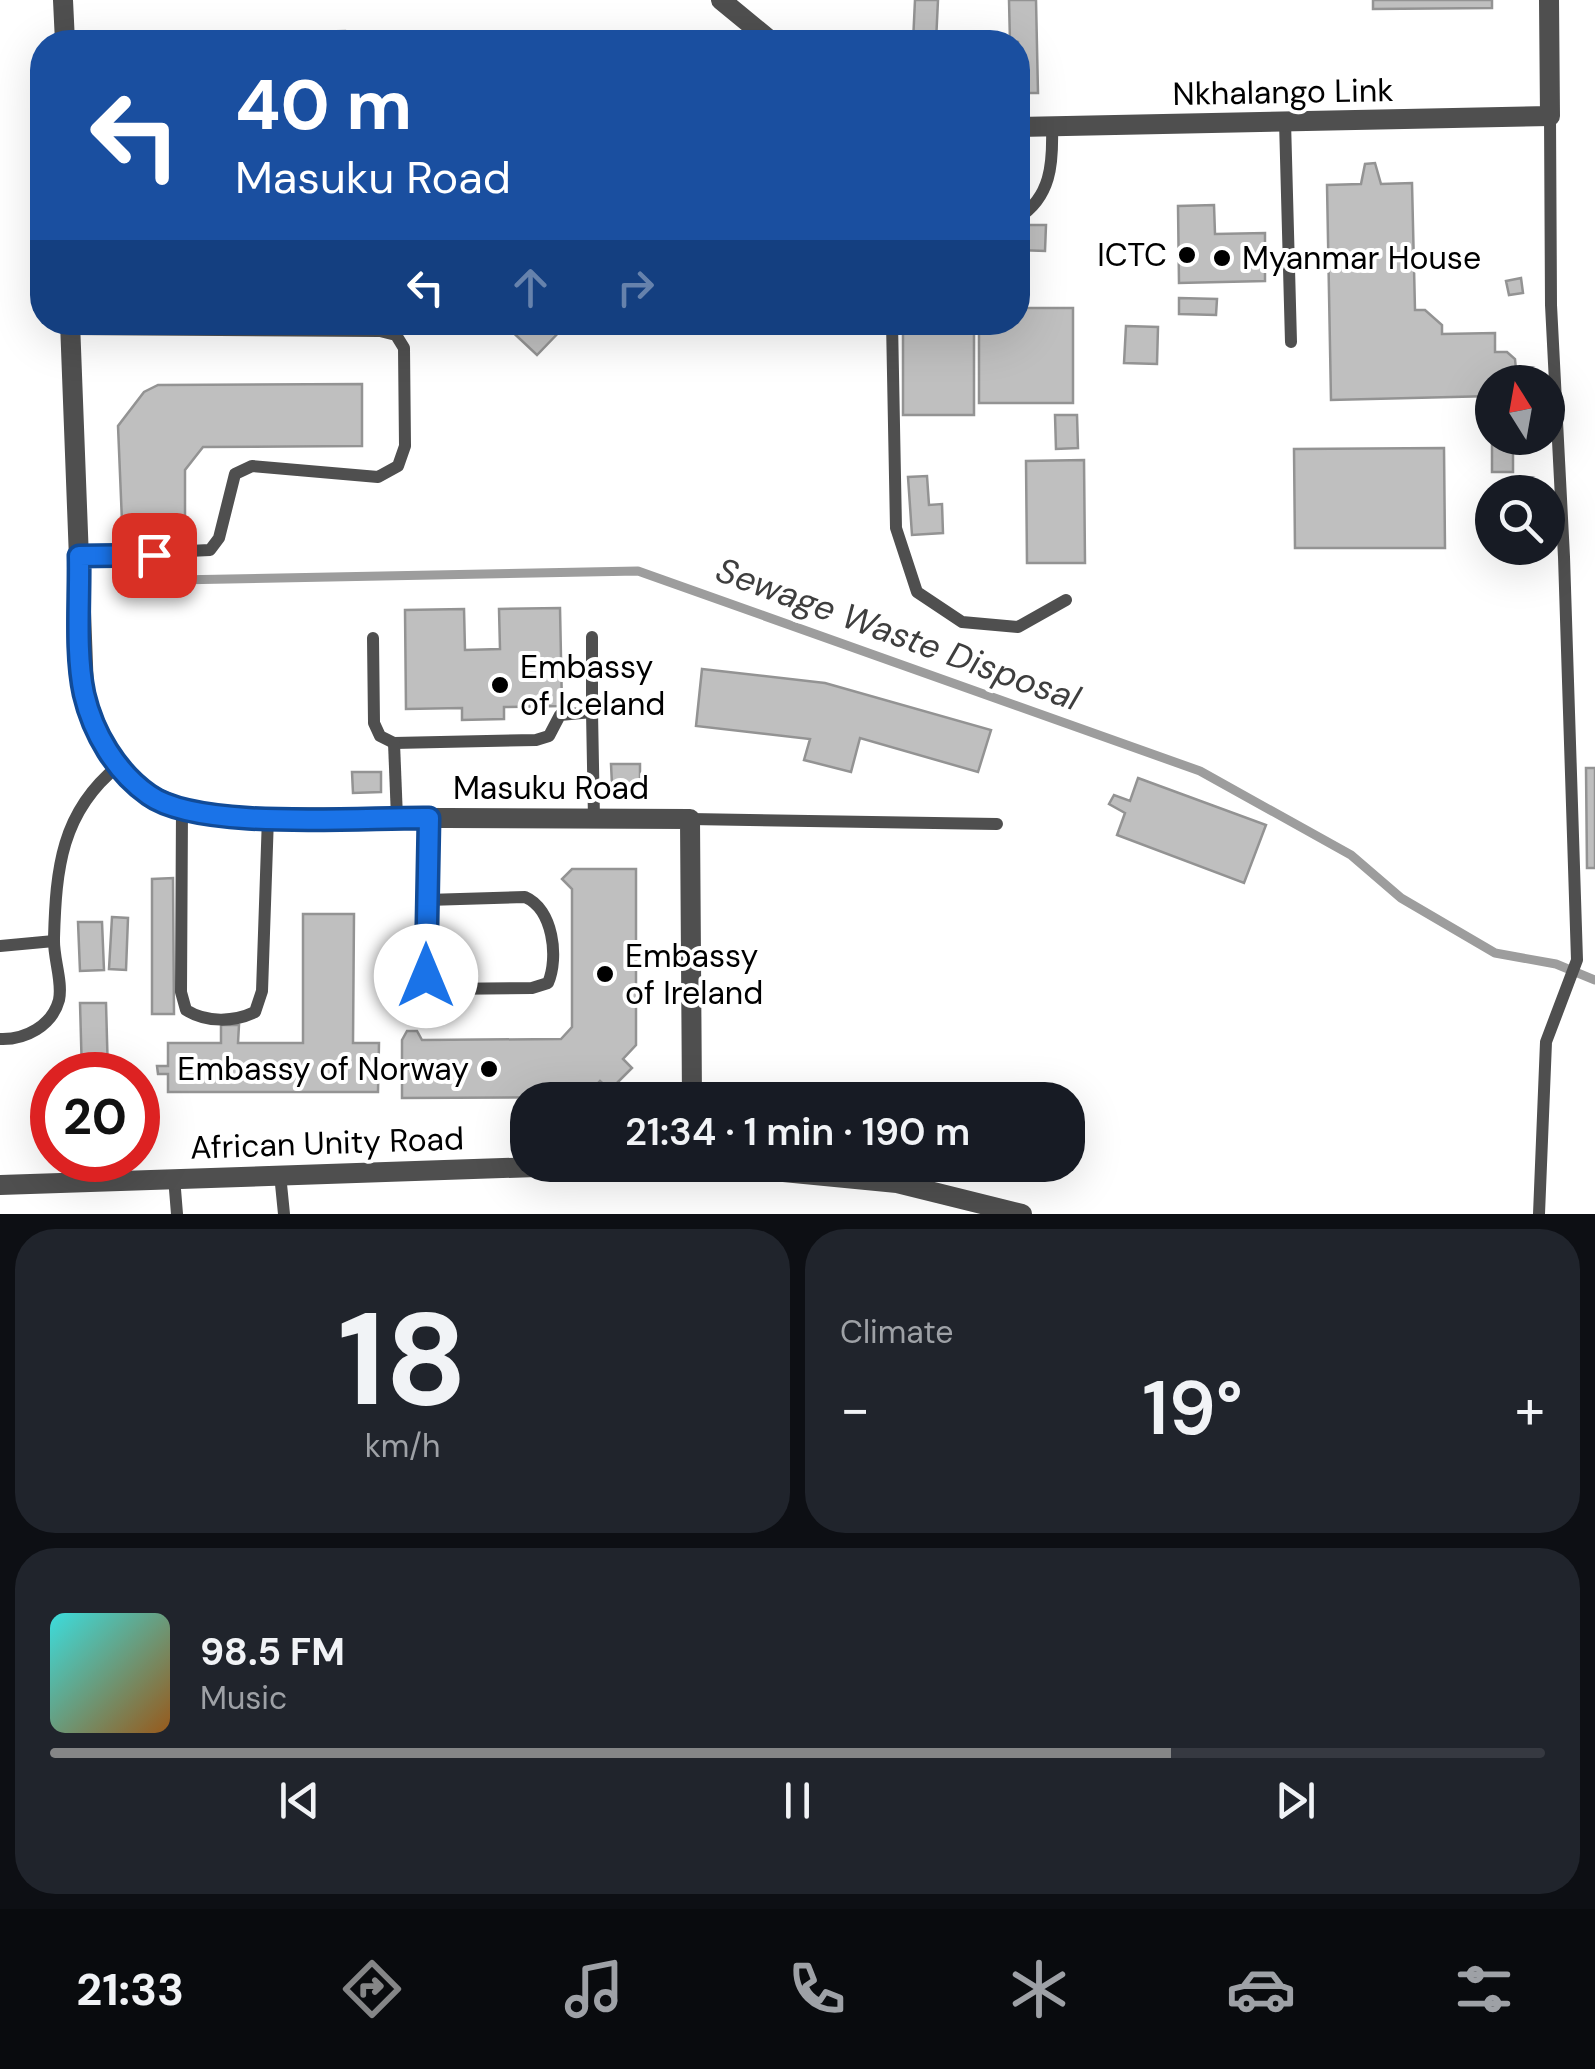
<!DOCTYPE html>
<meta charset="utf-8">
<style>
:root{--surface:#171b24;--page:#20242c;--text:#f1f3f6;--muted:#9ea1a6;--line:#363941;--accent:#858687}
body{margin:0;font-family:"DM Sans",sans-serif;background:var(--page);color:var(--text);height:100vh;display:flex;flex-direction:column;font-size:38px;white-space:nowrap}
*{box-sizing:border-box;margin:0}
p{font-size:32px;color:var(--muted)}
.icon{flex:none;width:55px;height:55px;fill:none;stroke:currentColor;stroke-width:2;stroke-linecap:round;stroke-linejoin:round}
.map{position:relative;height:1214px;overflow:hidden}
.panel{display:flex;flex-direction:column;gap:15px;padding:15px;background:#0d0f14;flex:1}
.panel>*{flex:none}
.hud{position:absolute;left:30px;top:30px;width:1000px;height:305px;border-radius:40px;box-shadow:0 10px 40px #0002;background:#1a4fa0;color:#fff;overflow:hidden}
.needle{width:65px;rotate:349deg}
.buttons{position:absolute;left:1475px;top:365px;display:grid;gap:20px}
.buttons a{display:grid;place-items:center;width:90px;height:90px;border-radius:50%;background:var(--surface);box-shadow:0 10px 40px #0002;font-size:50px}
.speed{position:absolute;left:30px;top:1052px;display:flex;gap:20px;font-size:50px;font-weight:700;text-align:center}
.speed>*{display:grid;place-content:center;width:130px;height:130px;border-radius:50%;background:var(--surface);box-shadow:0 10px 40px #0002;line-height:1}
.speed .limit{border:15px solid #d22;background:#fff;color:#111}
.pin{position:absolute;display:grid;place-items:center;width:85px;height:85px;color:#fff;margin:-42px;border-radius:20px;box-shadow:0 5px 15px #0006}
.me{position:absolute;width:110px;margin:-55px;rotate:0deg;stroke-linejoin:round;filter:drop-shadow(0 0 8px #0008)}
.turn{display:flex;align-items:center;gap:35px;height:210px;padding:0 40px;font-size:45px}
.turn .icon{width:130px;height:130px;stroke-width:2.5}
.turn b{display:block;font-size:70px;line-height:85px}
.lanes{display:flex;align-items:center;height:95px;padding:0 40px;background:#0003;justify-content:center;gap:50px;direction:ltr}
.lanes .off{opacity:.35}
.big{font-size:75px;font-weight:600;line-height:1.1}
.panel .widget{flex:1;display:flex;flex-direction:column;justify-content:center;gap:15px;min-width:0;padding:0 35px;border-radius:40px;background:var(--page)}
.panel .dial{align-items:center;gap:0}
.dial b{font-size:130px;line-height:1}
.song{display:flex;align-items:center;gap:30px}
.cover{width:120px;height:120px;border-radius:15px;background:linear-gradient(135deg,hsl(180 70% 55%),hsl(30 70% 35%))}
.played{height:10px;border-radius:5px;background:linear-gradient(90deg,var(--accent) 75%,var(--line) 75%)}
.keys{display:flex;justify-content:space-around;direction:ltr}
.heat{display:flex;justify-content:space-between;align-items:center;font-size:55px;direction:ltr}
.panel .tiles{flex:1;display:grid;gap:15px;grid-template-columns:1fr 1fr}
.widget:last-child{grid-column:span 2}
.trip{position:absolute;left:510px;top:1082px;width:575px;height:100px;border-radius:40px;background:var(--surface);box-shadow:0 10px 40px #0002;font-weight:600;line-height:100px;text-align:center}
.tabs{display:flex;height:160px;justify-content:space-around;align-items:center;background:#090b0e;color:var(--muted)}
.tabs .icon{width:70px;height:70px}
.tabs .on{color:var(--accent)}
.tabs b{font-size:45px;color:var(--text)}
.map>svg:first-child{display:block}
</style>
<div class="map">
<svg width="1595" height="1214" viewBox="0 0 1595 1214">
<rect width="100%" height="100%" fill="#fff"/>
<g fill="none" stroke-linecap="round" stroke-linejoin="round">
<polyline stroke="#9d9d9d" stroke-width="9" points="122,581 638,571 1200,771 1351,855 1401,898 1495,953 1556,964 1595,980"/>
</g>
<g fill="#bfbfbf" stroke="#939393" stroke-width="2.5">
<polygon points="915,0 938,0 936,42 913,42"/>
<polygon points="1009,0 1036,0 1038,93 1018,93 1018,42 1010,42"/>
<polygon points="1373,0 1492,0 1492,8 1373,9"/>
<polygon points="345,31 346,42 185,42 185,35"/>
<polygon points="1375,163 1381,184 1412,183 1415,310 1425,310 1442,325 1442,334 1495,333 1495,352 1507,352 1515,359 1516,370 1492,382 1492,396 1331,400 1327,185 1361,184 1365,164"/>
<polygon points="1214,205 1215,234 1265,233 1265,281 1179,283 1178,206"/>
<polygon points="1018,225 1046,225 1045,251 1018,250"/>
<polygon points="1521,278 1523,293 1509,295 1506,281"/>
<polygon points="1179,298 1217,299 1216,315 1179,314"/>
<polygon points="1018,308 1073,308 1073,403 979,403 979,322 1018,322"/>
<polygon points="502,322 562,322 565,326 537,355"/>
<polygon points="567,322 617,322 617,326 567,327"/>
<rect x="903" y="322" width="71" height="93"/>
<polygon points="1126,326 1158,327 1157,364 1124,363"/>
<polygon points="362,384 362,446 203,447 185,470 185,546 123,546 118,426 144,392 158,385"/>
<polygon points="1055,415 1077,415 1078,448 1056,449"/>
<polygon points="1492,431 1492,438 1513,438 1513,472 1492,472"/>
<polygon points="1444,448 1445,548 1295,548 1294,449"/>
<polygon points="1084,460 1085,563 1027,563 1026,461"/>
<polygon points="927,476 929,505 942,504 943,533 912,535 908,477"/>
<polygon points="560,608 562,706 504,707 504,719 462,720 462,708 406,709 405,610 464,609 465,650 500,649 499,609"/>
<polygon points="702,669 825,683 991,730 978,772 860,738 851,772 804,760 810,739 696,726"/>
<polygon points="611,764 640,764 640,784 612,785"/>
<polygon points="1586,768 1595,768 1595,868 1587,868"/>
<polygon points="352,772 381,772 381,792 353,793"/>
<polygon points="1138,778 1266,825 1244,883 1117,835 1125,813 1109,804 1114,795 1130,801"/>
<polygon points="572,869 636,869 636,1045 623,1059 632,1068 610,1090 600,1081 585,1097 402,1098 402,1040 407,1031 417,1031 422,1040 561,1039 572,1027 572,889 562,879"/>
<polygon points="173,878 174,1014 152,1014 152,879"/>
<polygon points="303,914 354,914 353,1043 379,1043 378,1092 168,1092 168,1074 158,1074 157,1066 168,1066 168,1043 221,1043 221,1025 239,1025 238,1043 303,1043"/>
<polygon points="112,917 128,918 126,970 109,969"/>
<polygon points="78,922 102,922 104,970 80,971"/>
<polygon points="80,1003 106,1003 108,1075 82,1075"/>
</g>
<g fill="none" stroke-linecap="round" stroke-linejoin="round">
<g stroke="#4f4f4f" stroke-width="12">
<polyline points="1285,121 1291,342"/>
<path d="M1018 218C1051 197 1053 164 1052 128"/>
<polyline points="892,322 896,528 917,592 962,622 1018,627 1066,600"/>
<polyline points="71,329 380,331 396,335 404,348 405,446 398,466 378,477 252,466 235,474 219,538 210,550 79,556"/>
<polyline points="373,638 374,723 380,736 394,743 536,740 549,736 560,715 592,712 592,637"/>
<polyline points="592,712 594,819"/>
<polyline points="394,743 397,818"/>
<path d="M182 809 181 992 186 1010C207 1023 234 1022 255 1012L262 991 268 817"/>
<polyline points="690,819 997,824"/>
<path d="M427 900 525 897C553 909 559 957 548 983L532 988 437 989 426 976 429 818"/>
<polyline points="0,946 54,941"/>
<path d="M0 1039C25 1040 52 1026 59 1000 63 981 53 958 54 938 56 869 61 812 118 766"/>
<polyline points="280,1174 284,1214"/>
<polyline points="174,1177 177,1214"/>
<polyline points="1539,1214 1546,1042 1577,960 1564,557 1551,305 1550,116"/>
</g>
<g stroke="#4f4f4f" stroke-width="20">
<polyline points="63,0 65,42"/>
<polyline points="721,0 772,42"/>
<polyline points="1018,127 1550,116 1549,0"/>
<path d="M70 322 84 691C109 770 134 800 217 817L690 819 692 1100"/>
<polyline points="712,1165 897,1183 1022,1214"/>
<polyline points="0,1185 595,1165"/>
</g>
</g>
<g fill="none" stroke-linecap="round" stroke-linejoin="round">
<defs>
<path id="route" d="M154 555 79 556C80 599 75 652 84 694 93 733 116 772 149 795 199 831 363 817 429 818L426 976"/>
</defs>
<use href="#route" stroke="#114b97" stroke-width="25"/>
<use href="#route" stroke="#1a73e8" stroke-width="18"/>
</g>
<g fill="#000" stroke="#fff" stroke-width="4">
<circle cx="1187" cy="255" r="10"/>
<circle cx="1222" cy="258" r="10"/>
<circle cx="500" cy="685" r="10"/>
<circle cx="605" cy="974" r="10"/>
<circle cx="489" cy="1069" r="10"/>
</g>
<g text-anchor="middle" dominant-baseline="central" stroke-width="8" stroke-linejoin="round" paint-order="stroke">
<g font-size="32" fill="#000" stroke="#fff">
<text transform="translate(1283 92) rotate(-1)">Nkhalango Link</text>
<text x="551" y="788">Masuku Road</text>
<text transform="translate(327 1143) rotate(-2)">African Unity Road</text>
</g>
<g font-size="32" fill="#000" stroke="#fff" text-anchor="start">
<text x="1167" y="255" text-anchor="end">ICTC</text>
<text x="1242" y="258">Myanmar House</text>
<text x="520" y="667">Embassy<tspan x="520" dy="37">of Iceland</tspan></text>
<text x="625" y="956">Embassy<tspan x="625" dy="37">of Ireland</tspan></text>
<text x="469" y="1069" text-anchor="end">Embassy of Norway</text>
</g>
<g font-size="35" font-style="italic" fill="#3e3e3e" stroke="#fff">
<text transform="translate(898 634) rotate(20)">Sewage Waste Disposal</text>
</g>
</g>
</svg>
<div class="buttons">
<a><svg class="needle" viewBox="-14 -14 28 28"><path d="M0-13l5 13h-10z" fill="#e53935"/><path d="M0 13l5-13h-10z" fill="#9ea1a6"/></svg></a>
<a><svg class="icon" aria-label="search" viewBox="0 0 24 24"><circle cx="10" cy="10" r="6"/><path d="M15 15l6 6"/></svg></a>
</div>
<div class="speed"><div class="limit">20</div></div>
<div class="pin" style="left:154px;top:555px;background:#d93025"><svg class="icon" aria-label="arrive" viewBox="0 0 24 24"><path d="M6 21V4h12l-3 4 3 4H6"/></svg></div>
<svg class="me" style="left:426px;top:976px" viewBox="-20 -20 40 40"><circle r="19" fill="#fff"/><path d="M0-13L10 11 0 6-10 11z" fill="#1a73e8"/></svg>
<div class="trip">21:34 · 1 min · 190 m</div>
<div class="hud">
<div class="turn"><svg class="icon" aria-label="left" viewBox="0 0 24 24"><path d="M17 20v-9H6M10 6l-5 5 5 5"/></svg><div><b>40 m</b>Masuku Road</div></div>
<div class="lanes"><svg class="icon" aria-label="left" viewBox="0 0 24 24"><path d="M17 20v-9H6M10 6l-5 5 5 5"/></svg><svg class="icon off" aria-label="ahead" viewBox="0 0 24 24"><path d="M12 20V5M6 11l6-6 6 6"/></svg><svg class="icon off" aria-label="right" viewBox="0 0 24 24"><path d="M7 20v-9h11M14 6l5 5-5 5"/></svg></div>
</div>
</div>
<section class="panel">
<div class="tiles">
<div class="widget dial"><b>18</b><p>km/h</p></div>
<div class="widget"><p>Climate</p>
<div class="heat"><a>−</a><b class="big">19°</b><a>+</a></div>
</div>
<div class="widget">
<div class="song"><i class="cover"></i><div><b>98.5 FM</b><p>Music</p></div></div>
<div class="played"></div>
<div class="keys"><svg class="icon" aria-label="previous" viewBox="0 0 24 24"><path d="M18 5L8 12l10 7zM5 5v14"/></svg><svg class="icon" aria-label="pause" viewBox="0 0 24 24"><path d="M8 5v14M16 5v14"/></svg><svg class="icon" aria-label="next" viewBox="0 0 24 24"><path d="M6 5l10 7-10 7zM19 5v14"/></svg></div>
</div>
</div>
</section>
<nav class="tabs">
<b>21:33</b>
<svg class="icon on" aria-label="directions" viewBox="0 0 24 24"><path d="M12 3l9 9-9 9-9-9zM9 14v-3h6M13 9l2 2-2 2"/></svg>
<svg class="icon" aria-label="music" viewBox="0 0 24 24"><path d="M9 18V5l10-2v13"/><circle cx="6" cy="18" r="3"/><circle cx="16" cy="16" r="3"/></svg>
<svg class="icon" aria-label="phone" viewBox="0 0 24 24"><path d="M5 4h4l2 5-3 2q2 4 5 5l2-3 5 2v4C11 20 4 13 5 4z"/></svg>
<svg class="icon" aria-label="climate" viewBox="0 0 24 24"><path d="M12 3v18M4 7l16 10M4 17L20 7"/></svg>
<svg class="icon" aria-label="car" viewBox="0 0 24 24"><path d="M5 17H2v-5l4-1 3-4h7l3 4 3 1v5h-3M9 17h6M6 11h13"/><circle cx="7" cy="17" r="2"/><circle cx="17" cy="17" r="2"/></svg>
<svg class="icon" aria-label="filters" viewBox="0 0 24 24"><path d="M4 7h16M4 17h16"/><circle cx="9" cy="7" r="2"/><circle cx="15" cy="17" r="2"/></svg>
</nav>
